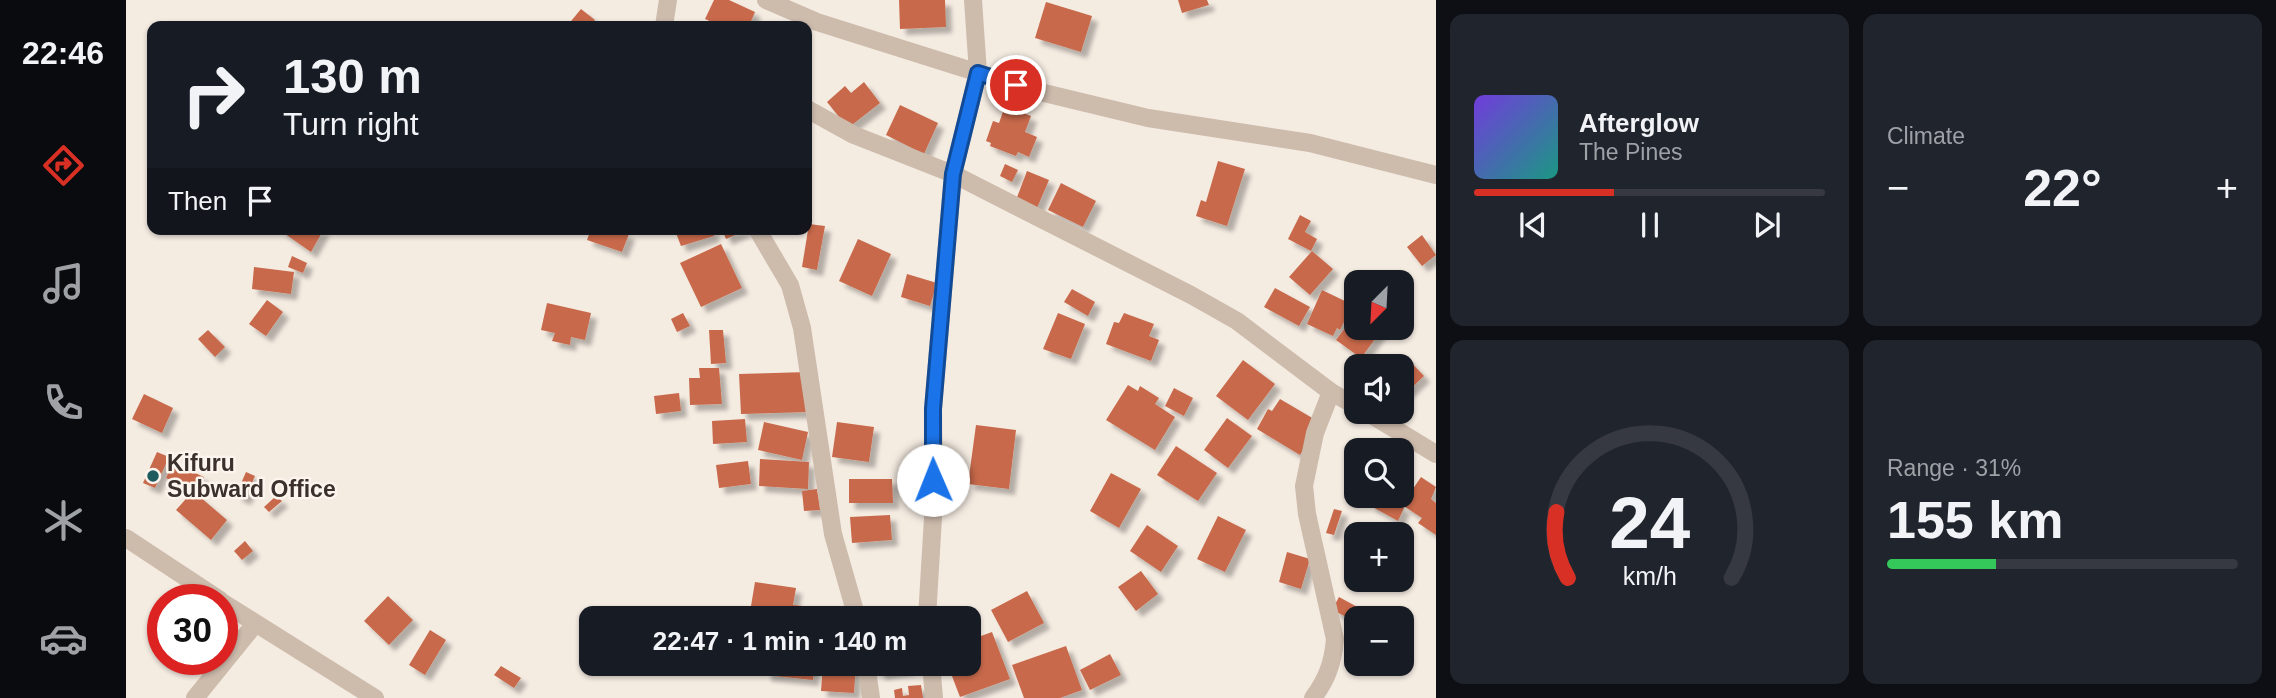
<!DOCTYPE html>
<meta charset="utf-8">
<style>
:root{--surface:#171b24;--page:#20242c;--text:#f1f3f6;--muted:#9ea1a6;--line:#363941;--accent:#d93025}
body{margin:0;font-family:Helvetica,sans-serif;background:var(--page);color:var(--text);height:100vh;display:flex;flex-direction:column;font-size:26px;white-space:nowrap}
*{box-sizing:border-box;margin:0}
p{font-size:23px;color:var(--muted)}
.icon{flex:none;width:38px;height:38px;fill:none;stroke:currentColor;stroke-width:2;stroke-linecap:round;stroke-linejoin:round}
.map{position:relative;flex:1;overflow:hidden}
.drawer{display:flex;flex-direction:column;gap:14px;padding:14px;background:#0d0f14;width:840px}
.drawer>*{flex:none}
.hud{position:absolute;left:21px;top:21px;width:665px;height:214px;border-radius:14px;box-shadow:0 2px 5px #0004;background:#171b24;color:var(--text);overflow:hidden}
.needle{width:46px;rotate:204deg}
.tools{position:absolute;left:1218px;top:270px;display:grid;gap:14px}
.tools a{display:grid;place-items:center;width:70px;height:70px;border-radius:14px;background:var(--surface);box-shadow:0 2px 5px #0004;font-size:35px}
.speed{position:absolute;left:21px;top:584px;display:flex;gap:14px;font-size:35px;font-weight:700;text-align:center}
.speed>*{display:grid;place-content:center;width:91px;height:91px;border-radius:50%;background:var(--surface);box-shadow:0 2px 5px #0004;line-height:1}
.speed .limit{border:10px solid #d22;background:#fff;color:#111}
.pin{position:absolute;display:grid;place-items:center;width:60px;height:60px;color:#fff;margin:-30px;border:4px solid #fff;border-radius:50%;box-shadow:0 2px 7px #0007}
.me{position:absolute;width:77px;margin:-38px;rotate:359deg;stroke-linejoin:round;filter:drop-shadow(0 0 5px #0008)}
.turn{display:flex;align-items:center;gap:24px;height:147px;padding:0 21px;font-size:32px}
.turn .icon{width:91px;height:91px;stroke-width:2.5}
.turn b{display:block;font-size:49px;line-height:60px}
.then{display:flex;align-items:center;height:66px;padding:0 21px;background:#0003;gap:14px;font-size:26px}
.big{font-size:52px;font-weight:600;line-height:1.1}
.drawer .tile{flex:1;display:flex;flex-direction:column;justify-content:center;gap:10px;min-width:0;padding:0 24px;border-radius:14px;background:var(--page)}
.drawer .dial{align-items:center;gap:0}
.dial svg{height:182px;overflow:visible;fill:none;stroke:var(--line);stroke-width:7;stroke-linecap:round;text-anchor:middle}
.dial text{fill:var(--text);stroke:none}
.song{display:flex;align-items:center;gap:21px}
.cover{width:84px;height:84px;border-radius:10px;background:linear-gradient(135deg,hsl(260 70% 55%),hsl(170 70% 35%))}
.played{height:7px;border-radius:4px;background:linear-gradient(90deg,var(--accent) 40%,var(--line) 40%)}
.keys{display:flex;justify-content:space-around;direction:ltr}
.heat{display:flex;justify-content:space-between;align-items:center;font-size:38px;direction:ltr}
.charge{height:10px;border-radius:5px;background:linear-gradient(90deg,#34c759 31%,var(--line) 0)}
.drawer .tiles{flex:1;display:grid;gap:14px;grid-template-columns:repeat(2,1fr)}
.trip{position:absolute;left:453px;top:606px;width:402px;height:70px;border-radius:14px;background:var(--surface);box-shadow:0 2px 5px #0004;font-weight:600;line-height:70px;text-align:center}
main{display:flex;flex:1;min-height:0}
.dock{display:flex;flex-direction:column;width:126px;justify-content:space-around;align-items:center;background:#090b0e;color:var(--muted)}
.dock .icon{width:49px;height:49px}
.dock .selected{color:var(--accent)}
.dock b{font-size:32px;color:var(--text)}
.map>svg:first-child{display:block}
</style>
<main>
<nav class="dock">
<b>22:46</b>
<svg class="icon selected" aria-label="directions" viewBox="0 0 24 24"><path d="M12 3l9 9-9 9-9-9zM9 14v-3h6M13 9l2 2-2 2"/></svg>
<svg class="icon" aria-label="music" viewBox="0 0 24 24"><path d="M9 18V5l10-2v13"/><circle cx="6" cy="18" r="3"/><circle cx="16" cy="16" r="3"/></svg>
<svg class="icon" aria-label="phone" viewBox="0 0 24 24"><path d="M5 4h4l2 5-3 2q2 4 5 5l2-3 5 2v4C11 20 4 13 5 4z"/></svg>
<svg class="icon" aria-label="climate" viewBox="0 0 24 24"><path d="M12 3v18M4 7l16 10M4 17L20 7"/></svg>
<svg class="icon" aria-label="car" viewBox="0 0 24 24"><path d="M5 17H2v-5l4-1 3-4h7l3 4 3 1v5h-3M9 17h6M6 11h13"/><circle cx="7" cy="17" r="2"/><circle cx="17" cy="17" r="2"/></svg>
</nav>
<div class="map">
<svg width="1310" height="698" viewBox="0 0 1310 698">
<defs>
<filter id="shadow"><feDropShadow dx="6" dy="6" stdDeviation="2" flood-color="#0004"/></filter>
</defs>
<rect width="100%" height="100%" fill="#f4ebe1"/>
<g fill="#c8694b" filter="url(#shadow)">
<polygon points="588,0 603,0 629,12 623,26 595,26 579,19"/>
<polygon points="773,0 819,0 820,27 774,29"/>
<polygon points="1052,0 1081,0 1083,5 1056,13"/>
<polygon points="920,2 966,16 955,52 909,38"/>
<polygon points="455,9 469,20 464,26 441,26"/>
<polygon points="738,82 754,103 722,128 701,102 719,86 725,93"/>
<polygon points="774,105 812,123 798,154 760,135"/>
<polygon points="879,106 905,116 899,132 911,137 903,157 892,152 890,156 864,146 865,143 860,141 867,121 873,123"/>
<polygon points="1092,161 1119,169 1101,226 1070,216 1075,200 1080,202"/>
<polygon points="879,164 892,170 886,182 874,176"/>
<polygon points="901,171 923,180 911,208 890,200"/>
<polygon points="935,183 970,201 957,227 922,210"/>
<polygon points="1174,215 1185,221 1179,232 1191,239 1185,251 1162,239"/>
<polygon points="683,224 699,226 691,270 676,267"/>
<polygon points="152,229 198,229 185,252"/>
<polygon points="465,229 490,229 503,234 496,252 461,240"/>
<polygon points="560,229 586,229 588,236 555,246 550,233"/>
<polygon points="596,229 623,229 600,239"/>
<polygon points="1296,235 1310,255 1296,266 1281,247"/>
<polygon points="732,239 765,254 746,296 713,281"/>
<polygon points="595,244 616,288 575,307 554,263"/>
<polygon points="1186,251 1207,269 1184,295 1163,277"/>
<polygon points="166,256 181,263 177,273 162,267"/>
<polygon points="128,267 168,272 165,294 126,289"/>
<polygon points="781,274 811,283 804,306 775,297"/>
<polygon points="1149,288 1184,307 1173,326 1138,307"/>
<polygon points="946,289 969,302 962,316 938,302"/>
<polygon points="1196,290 1223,303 1219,311 1223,312 1214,330 1211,328 1207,336 1181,324"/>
<polygon points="141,300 157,312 140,336 123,324"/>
<polygon points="421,303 465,313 459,340 445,337 444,345 426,341 429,333 415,330"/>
<polygon points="557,313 564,326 551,332 545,319"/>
<polygon points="932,313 959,324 945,359 917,349"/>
<polygon points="998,313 1028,324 1023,336 1033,340 1025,361 980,344 988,322 993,323"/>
<polygon points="1230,313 1230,327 1258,327 1235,358 1210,340"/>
<polygon points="82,330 99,347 89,357 72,339"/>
<polygon points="583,330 597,330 600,363 585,364"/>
<polygon points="1280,357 1298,376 1278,395 1276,366 1271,366"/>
<polygon points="1117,360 1149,384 1122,420 1090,396"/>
<polygon points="573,368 593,368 596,404 564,405 563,378 574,378"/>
<polygon points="681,372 682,412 615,414 613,374"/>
<polygon points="1002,385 1012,391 1014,386 1033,398 1029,404 1049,417 1029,450 980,420"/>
<polygon points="1048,388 1067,398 1058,416 1039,406"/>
<polygon points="553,393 555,411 530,414 528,396"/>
<polygon points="18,394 47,408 36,433 6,419"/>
<polygon points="1154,399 1188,419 1186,435 1174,455 1131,429 1142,409 1146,411"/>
<polygon points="1101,418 1126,436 1102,468 1078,450"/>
<polygon points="619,419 621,442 587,444 586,421"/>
<polygon points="638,422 682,432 676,460 632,450"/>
<polygon points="711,422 748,427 743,462 706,457"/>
<polygon points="850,425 890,430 883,489 842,484"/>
<polygon points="1050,446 1091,473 1072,501 1031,475"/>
<polygon points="31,452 43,457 29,488 17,483"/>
<polygon points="634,459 683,462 682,489 633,486"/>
<polygon points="622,461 625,484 593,488 590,465"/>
<polygon points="47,463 78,477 71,492 40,478"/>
<polygon points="120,472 129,476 119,499 110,495"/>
<polygon points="985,473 1015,489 993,528 964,511"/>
<polygon points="1295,477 1310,487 1305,499 1310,503 1310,535 1292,523 1296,518 1276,505"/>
<polygon points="723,479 766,479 767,503 723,503"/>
<polygon points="691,489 694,510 678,511 676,491"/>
<polygon points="67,491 101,520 85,540 50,510"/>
<polygon points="1249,495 1255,495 1278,508 1272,521 1243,505"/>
<polygon points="150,496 156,501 143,512 138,507"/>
<polygon points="1208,509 1216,511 1208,535 1200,533"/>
<polygon points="764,515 766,540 726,543 724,517"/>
<polygon points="1092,516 1120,530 1099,572 1071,559"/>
<polygon points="1021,525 1052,546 1035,572 1004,551"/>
<polygon points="119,541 127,551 116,560 108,551"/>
<polygon points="1161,552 1184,559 1175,589 1153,582"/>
<polygon points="1015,571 1032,594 1010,611 992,587"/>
<polygon points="629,582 670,588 667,605 677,606 675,618 623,618"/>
<polygon points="901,591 918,623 882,642 865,610"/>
<polygon points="262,596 287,620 263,645 238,621"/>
<polygon points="1213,597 1235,609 1229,621 1206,610"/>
<polygon points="304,630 320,640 299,675 283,665"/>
<polygon points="866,632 884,679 834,697 821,663 844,663 844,640"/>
<polygon points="940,646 956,690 934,698 898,698 886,665"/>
<polygon points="984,654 995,675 964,690 954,670"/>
<polygon points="640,663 689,663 687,680 639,675"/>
<polygon points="697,663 730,663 728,693 695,691"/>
<polygon points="751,663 782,663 783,669 753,674"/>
<polygon points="375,666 395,678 388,688 368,675"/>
<polygon points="795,685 797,698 769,698 768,690 776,688 777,696 783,695 782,686"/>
</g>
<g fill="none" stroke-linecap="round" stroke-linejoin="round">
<g stroke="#cdbbac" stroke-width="18">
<polyline points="640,0 691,22 910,91 1022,118 1184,143 1310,175"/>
<polyline points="538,26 542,0"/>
<polyline points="681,109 728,135 827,174 1065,295 1111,321 1205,392 1230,406"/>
<polyline points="631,229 664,285 676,328 707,534 731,618"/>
<polyline points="1239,411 1310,454"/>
<polyline points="801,618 808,501 807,409 827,174 852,73 847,0"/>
<polyline points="740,663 745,698"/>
<polyline points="805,663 808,698"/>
<polyline points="69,698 129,624"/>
<path d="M1187 698C1201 679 1207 663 1209 639L1181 514 1178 486 1189 433 1205 392"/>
</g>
<g stroke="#cdbbac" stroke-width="18">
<polyline points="0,538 94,600"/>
<polyline points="96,602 249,698"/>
</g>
</g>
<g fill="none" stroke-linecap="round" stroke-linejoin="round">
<defs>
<polyline id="route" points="807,480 807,409 827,174 852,73 890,85"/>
</defs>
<use href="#route" stroke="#114b97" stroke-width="18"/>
<use href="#route" stroke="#1a73e8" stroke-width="12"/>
</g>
<circle fill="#1f5a5e" stroke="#fbf5ee" stroke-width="2.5" cx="27" cy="476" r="7"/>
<g text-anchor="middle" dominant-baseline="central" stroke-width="5" stroke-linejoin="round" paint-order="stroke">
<g font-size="23" font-weight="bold" fill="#3b302b" stroke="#fbf5ee" text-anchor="start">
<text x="41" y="463">Kifuru<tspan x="41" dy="26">Subward Office</tspan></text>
</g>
</g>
</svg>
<div class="tools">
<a><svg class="needle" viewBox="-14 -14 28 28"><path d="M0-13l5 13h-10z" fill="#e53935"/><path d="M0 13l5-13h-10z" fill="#9ea1a6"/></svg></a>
<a><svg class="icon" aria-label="sound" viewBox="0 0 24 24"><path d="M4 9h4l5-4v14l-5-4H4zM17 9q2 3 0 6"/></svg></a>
<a><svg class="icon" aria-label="search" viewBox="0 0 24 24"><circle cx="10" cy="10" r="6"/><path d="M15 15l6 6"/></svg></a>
<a>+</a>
<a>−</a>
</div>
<div class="speed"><div class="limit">30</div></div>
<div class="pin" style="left:890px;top:85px;background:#d93025"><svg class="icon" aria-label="arrive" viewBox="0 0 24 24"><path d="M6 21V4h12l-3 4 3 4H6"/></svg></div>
<svg class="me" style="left:807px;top:480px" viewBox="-20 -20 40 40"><circle r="19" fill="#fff"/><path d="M0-13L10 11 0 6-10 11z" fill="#1a73e8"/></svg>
<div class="trip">22:47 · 1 min · 140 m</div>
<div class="hud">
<div class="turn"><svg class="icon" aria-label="right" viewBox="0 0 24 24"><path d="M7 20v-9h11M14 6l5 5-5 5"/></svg><div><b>130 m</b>Turn right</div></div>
<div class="then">Then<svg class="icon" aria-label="arrive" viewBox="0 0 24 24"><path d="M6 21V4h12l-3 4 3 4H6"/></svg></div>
</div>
</div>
<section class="drawer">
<div class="tiles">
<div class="tile">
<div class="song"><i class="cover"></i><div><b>Afterglow</b><p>The Pines</p></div></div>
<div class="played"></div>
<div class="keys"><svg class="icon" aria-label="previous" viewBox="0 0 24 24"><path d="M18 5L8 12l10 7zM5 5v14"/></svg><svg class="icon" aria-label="pause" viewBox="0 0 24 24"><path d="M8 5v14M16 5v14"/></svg><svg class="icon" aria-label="next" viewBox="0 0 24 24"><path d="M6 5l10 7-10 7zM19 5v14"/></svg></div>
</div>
<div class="tile"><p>Climate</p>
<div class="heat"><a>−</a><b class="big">22°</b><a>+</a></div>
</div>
<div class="tile dial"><svg viewBox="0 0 100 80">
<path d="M14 69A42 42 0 1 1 86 69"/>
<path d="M14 69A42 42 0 0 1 9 40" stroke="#d93025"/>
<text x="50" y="56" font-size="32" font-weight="700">24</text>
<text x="50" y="72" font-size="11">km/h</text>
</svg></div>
<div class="tile"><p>Range · 31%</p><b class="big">155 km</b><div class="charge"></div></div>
</div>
</section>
</main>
